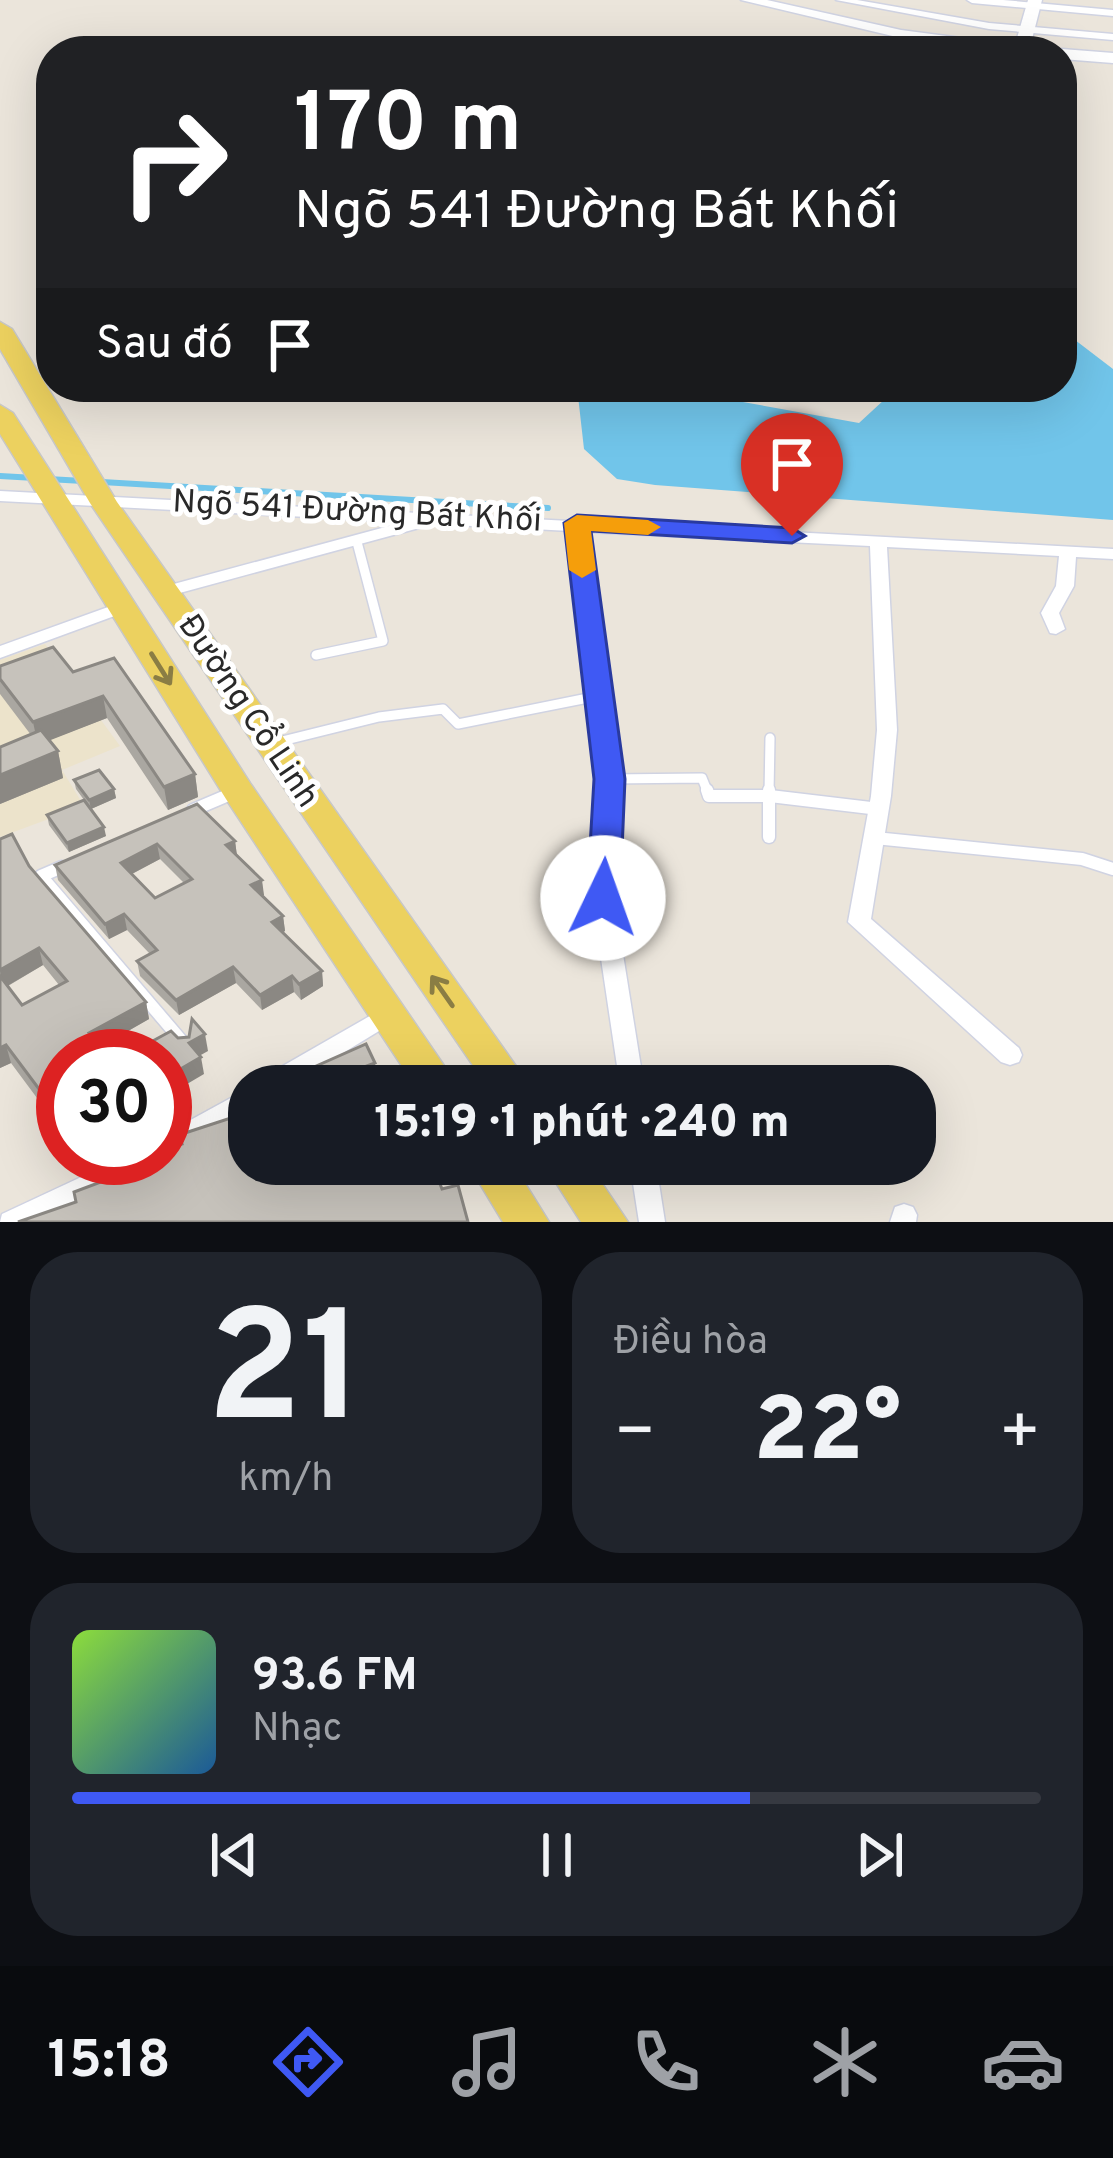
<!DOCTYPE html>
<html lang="vi">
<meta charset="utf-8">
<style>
:root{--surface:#171b24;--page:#20242c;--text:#f1f3f6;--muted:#9ea1a6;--line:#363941;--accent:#3f59f4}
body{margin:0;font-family:Overpass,sans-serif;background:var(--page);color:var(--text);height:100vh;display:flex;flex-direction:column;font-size:45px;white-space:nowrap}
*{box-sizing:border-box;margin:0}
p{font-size:39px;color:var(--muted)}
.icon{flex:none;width:66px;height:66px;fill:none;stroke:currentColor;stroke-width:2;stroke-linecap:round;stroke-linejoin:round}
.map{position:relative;height:1222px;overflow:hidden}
.drawer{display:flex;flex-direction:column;gap:30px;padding:30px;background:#0d0f14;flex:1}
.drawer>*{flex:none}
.hud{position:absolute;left:36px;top:36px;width:1041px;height:366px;border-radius:48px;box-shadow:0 12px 48px #0002;background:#202124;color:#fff;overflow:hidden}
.speed{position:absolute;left:36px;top:1029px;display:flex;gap:24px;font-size:60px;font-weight:700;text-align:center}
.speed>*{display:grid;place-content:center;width:156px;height:156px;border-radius:50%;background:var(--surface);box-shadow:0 12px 48px #0002;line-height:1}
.speed .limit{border:18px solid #d22;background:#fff;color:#111}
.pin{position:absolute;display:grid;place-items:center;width:102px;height:102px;color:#fff;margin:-123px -51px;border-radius:50% 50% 50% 0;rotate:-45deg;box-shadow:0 0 12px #0007}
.pin .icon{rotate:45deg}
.me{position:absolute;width:132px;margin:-66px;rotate:3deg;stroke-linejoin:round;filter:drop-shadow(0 0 9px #0008)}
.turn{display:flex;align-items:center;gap:42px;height:252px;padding:0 60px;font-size:54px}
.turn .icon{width:156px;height:156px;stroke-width:2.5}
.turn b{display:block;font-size:84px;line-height:102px}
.then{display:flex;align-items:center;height:114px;padding:0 60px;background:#0003;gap:24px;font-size:45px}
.big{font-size:90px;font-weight:800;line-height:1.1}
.drawer .tile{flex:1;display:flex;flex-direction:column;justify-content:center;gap:18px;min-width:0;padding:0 42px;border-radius:48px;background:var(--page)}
.drawer .dial{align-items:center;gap:0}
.dial b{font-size:156px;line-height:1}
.song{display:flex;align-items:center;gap:36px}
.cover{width:144px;height:144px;border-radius:18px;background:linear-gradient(135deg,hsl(90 70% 55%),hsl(210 70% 35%))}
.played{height:12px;border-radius:6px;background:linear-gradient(90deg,var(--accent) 70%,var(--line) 70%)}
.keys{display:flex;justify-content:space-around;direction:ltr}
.heat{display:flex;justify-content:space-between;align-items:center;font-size:66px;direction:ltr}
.drawer .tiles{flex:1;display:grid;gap:30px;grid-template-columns:1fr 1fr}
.tile:last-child{grid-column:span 2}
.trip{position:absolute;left:228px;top:1065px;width:708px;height:120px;border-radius:48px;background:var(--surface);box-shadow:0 12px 48px #0002;font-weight:800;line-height:120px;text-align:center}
.dock{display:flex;height:192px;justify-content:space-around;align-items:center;background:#090b0e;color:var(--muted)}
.dock .icon{width:84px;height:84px}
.dock .selected{color:var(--accent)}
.dock b{font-size:54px;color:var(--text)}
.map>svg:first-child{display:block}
</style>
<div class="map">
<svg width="1113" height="1222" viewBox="0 0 1113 1222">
<rect width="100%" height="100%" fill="#ebe5db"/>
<polygon fill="#ece3cb" points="45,644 120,746 62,770 84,806 0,837 0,660"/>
<polygon fill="#71c5ea" points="1062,330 1113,369 1113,520 655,485 617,479 584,449 577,387 727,387 725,392 743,402 859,423 898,387 1062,387"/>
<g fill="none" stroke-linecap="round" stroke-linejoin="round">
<g stroke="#71c5ea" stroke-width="6">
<polyline points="0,476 35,478"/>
<polyline points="48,479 83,481"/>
<polyline points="102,482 548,508"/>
</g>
<defs>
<g id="lane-far1">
<polyline points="316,655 383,641 357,542"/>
<polyline points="274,743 379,717 443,709 458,724 598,696"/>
<polyline points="610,779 702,778 708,793"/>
<polyline points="769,793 770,738"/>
</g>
<g id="lane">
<polyline points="707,790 709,796 770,796 879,809"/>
<polyline points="193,810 233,793"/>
<polyline points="769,837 769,790"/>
<polyline points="875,838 1082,859 1113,869"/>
<polyline points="62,867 41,876 186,1046"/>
</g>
<g id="street">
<polygon points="836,0 857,0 989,23 1113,34 1113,40 989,29"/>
<polygon points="967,0 1003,0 1113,10 1113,16 972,3"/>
<polygon points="0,491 570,521 577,518 584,521 1113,549 1113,559 1076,557 1074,586 1059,613 1065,629 1056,634 1050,633 1041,613 1056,586 1059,556 887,547 897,730 891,796 871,919 1019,1048 1022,1055 1019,1062 1010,1065 1001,1062 848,922 871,796 877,730 870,546 587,532 619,779 614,898 644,1086 620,1086 592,898 599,779 570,531 434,524 165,597 156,592 159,588 404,522 0,501"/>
<polygon points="122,602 128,603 131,607 128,611 0,658 0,646"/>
<polygon points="389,1005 397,1008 401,1014 397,1020 289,1086 257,1086 260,1079"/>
<polygon points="249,1088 249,1110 165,1158 165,1134"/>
<polygon points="122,1158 160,1158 156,1166 37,1222 0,1222 2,1214"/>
<polygon points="630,1164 656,1164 665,1222 639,1222"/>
<polygon points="904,1204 913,1207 917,1215 916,1222 890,1222 895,1207"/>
</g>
<g id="secondary">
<polygon points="741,0 767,0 901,30 1015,45 1028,0 1042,0 1030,47 1036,51 994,51 901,38"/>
<polygon points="1062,49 1113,53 1113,63 1062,59 1062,51 1056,51"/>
</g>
<g id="primary">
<polygon points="0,322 12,329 117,502 530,1086 487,1086 90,503 0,349"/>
<polygon points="0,405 13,413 250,783 458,1086 415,1086 226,799 0,434"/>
<polygon points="468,1164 513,1164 549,1222 503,1222"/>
<polygon points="544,1164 589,1164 628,1222 581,1222"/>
</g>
</defs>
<use href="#lane-far1" stroke="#d0d3e2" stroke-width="12"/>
<use href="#lane" stroke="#d0d3e2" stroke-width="15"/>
<use href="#street" stroke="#d0d3e2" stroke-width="3"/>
<use href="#secondary" stroke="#d0d3e2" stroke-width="3"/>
<use href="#primary" stroke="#c7c7c7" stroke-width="3"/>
<use href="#lane-far1" stroke="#fff" stroke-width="9"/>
<use href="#lane" stroke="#fff" stroke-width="12"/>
<use href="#street" fill="#fff" fill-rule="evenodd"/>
<use href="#secondary" fill="#fff" fill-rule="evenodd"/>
<use href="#primary" fill="#ecd15f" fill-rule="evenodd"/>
</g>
<g fill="#aaa7a1" fill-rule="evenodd">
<polygon points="0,666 73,672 195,774 198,797 168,810 107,718 49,740 58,751 63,778 0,804 0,747 31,735 0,694"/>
<polygon points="74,780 114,789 116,798 91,809 106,836 69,852 49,825 47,815 84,800 76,789"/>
<path d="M197 804 235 841 237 856 264 895 262 896 283 916 285 931 283 932 322 971 323 986 301 1000 294 992 262 1010 236 983 179 1015 140 976 137 961 150 954 127 930 109 939 58 880 55 865ZM160 859 184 883 155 898 132 874Z"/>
<path d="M0 839 29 866 146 1002 149 1019 100 1047 63 1056V1133L11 1063 0 1068ZM43 965 59 985 22 1005 8 986Z"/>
</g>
<g fill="#8b8883">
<polygon points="103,696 107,718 38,745 33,722"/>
<polygon points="58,751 63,778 0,804 0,775"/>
<polygon points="195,774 198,797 168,810 164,787"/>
<polygon points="114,789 116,798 91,809 89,800"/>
<polygon points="104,827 106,836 69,852 67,843"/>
<polygon points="235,841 237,856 226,845"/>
<polygon points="157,844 160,859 124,878 121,863"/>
<polygon points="262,880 264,895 253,900 251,885"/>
<polygon points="124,914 127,930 109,939 105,924"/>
<polygon points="283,916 285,931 274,937 272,922"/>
<polygon points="39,948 43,965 2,989 0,970"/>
<polygon points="233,967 236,983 179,1015 176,1000"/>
<polygon points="322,971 323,986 301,1000 299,984"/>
<polygon points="292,976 294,992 262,1010 260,995"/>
<polygon points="146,1002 149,1019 93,1051 89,1033"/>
<polygon points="205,1034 208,1051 192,1060 189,1043"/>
<polygon points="6,1045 11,1063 0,1068 0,1048"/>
<polygon points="201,1057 204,1074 165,1097 165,1078"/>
<polygon points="375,1063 376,1080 359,1086 353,1071"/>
<polygon points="87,1158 108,1158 90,1168"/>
</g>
<g fill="#c6c2bb" stroke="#8b8883" stroke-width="3" fill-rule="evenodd">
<polygon points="53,647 73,672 114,658 195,774 164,787 103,696 33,722 0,679 0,666"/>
<polygon points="41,730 58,751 0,775 0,747"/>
<polygon points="99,770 114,789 89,800 74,780"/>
<polygon points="84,800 104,827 67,843 47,815"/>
<path d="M197 804 235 841 226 845 262 880 251 885 283 916 272 922 322 971 299 984 292 976 260 995 233 967 176 1000 137 961 157 950 124 914 105 924 55 865ZM157 844 192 879 155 898 121 863Z"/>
<polygon points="12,834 29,866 146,1002 89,1033 107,1056 63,1056 63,1121 6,1045 0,1048 0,976 22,1005 67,981 39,948 0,970 0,839"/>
<polygon points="192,1019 205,1034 189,1043 201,1057 165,1078 165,1056 125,1056 171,1031 178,1038 189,1037"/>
<polygon points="366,1044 375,1063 353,1071 360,1086 300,1086 296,1075"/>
<polygon points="249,1112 249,1164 432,1164 442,1189 458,1185 468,1222 18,1222 76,1202 74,1192 165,1158 170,1155 168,1148 182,1144 179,1136 185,1133"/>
</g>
<defs><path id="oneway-shaft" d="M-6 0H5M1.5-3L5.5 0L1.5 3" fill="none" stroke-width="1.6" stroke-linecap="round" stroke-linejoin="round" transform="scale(3)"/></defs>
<g stroke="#8a7d44">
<use href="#oneway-shaft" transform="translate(161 669) rotate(58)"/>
<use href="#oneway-shaft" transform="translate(442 991) rotate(-125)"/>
</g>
<polygon fill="#3f59f4" stroke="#293a9f" stroke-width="3" points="577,515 792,528 805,536 792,543 591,531 625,779 620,898 603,910 587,898 594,779 564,523"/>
<polygon fill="#f59e0b" points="577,515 648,520 661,527 648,535 591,531 596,570 582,578 569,570 564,523"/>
<g text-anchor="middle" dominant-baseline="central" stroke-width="10" stroke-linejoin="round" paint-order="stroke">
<g font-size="33" fill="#292929" stroke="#fff">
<text transform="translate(357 513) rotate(3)">Ngõ 541 Đường Bát Khối</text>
<text transform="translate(247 712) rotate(56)">Đường Cổ Linh</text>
</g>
</g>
</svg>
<div class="speed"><div class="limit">30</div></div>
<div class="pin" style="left:792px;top:536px;background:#d93025"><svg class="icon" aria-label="arrive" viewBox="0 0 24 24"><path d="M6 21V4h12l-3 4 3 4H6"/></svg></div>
<svg class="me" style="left:603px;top:898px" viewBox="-20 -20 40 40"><circle r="19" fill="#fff"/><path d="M0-13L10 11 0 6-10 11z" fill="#3f59f4"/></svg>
<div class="trip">15:19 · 1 phút · 240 m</div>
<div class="hud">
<div class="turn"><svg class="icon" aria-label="right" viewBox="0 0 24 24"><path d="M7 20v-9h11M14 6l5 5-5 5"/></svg><div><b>170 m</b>Ngõ 541 Đường Bát Khối</div></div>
<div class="then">Sau đó<svg class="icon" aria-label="arrive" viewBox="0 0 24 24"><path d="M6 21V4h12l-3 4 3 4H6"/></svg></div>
</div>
</div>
<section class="drawer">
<div class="tiles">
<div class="tile dial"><b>21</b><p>km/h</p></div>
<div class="tile"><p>Điều hòa</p>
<div class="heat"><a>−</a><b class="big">22°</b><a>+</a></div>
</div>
<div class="tile">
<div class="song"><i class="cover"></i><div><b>93.6 FM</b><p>Nhạc</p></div></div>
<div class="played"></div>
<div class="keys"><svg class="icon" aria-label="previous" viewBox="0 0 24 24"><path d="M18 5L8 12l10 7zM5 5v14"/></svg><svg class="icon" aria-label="pause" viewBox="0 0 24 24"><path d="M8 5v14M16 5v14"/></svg><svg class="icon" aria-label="next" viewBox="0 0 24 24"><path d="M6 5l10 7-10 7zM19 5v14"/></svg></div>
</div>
</div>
</section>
<nav class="dock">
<b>15:18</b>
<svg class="icon selected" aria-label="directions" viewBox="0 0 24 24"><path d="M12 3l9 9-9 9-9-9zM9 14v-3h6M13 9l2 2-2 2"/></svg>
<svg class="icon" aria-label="music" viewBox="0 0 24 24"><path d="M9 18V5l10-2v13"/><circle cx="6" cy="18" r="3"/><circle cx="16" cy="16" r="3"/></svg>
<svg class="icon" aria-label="phone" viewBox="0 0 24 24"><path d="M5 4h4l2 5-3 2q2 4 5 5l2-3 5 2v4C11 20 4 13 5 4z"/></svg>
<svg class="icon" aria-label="climate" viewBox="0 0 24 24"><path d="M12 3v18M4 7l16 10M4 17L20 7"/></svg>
<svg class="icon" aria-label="car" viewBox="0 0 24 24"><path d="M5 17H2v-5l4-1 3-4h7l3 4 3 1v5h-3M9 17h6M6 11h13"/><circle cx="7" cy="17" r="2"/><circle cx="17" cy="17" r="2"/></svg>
</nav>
